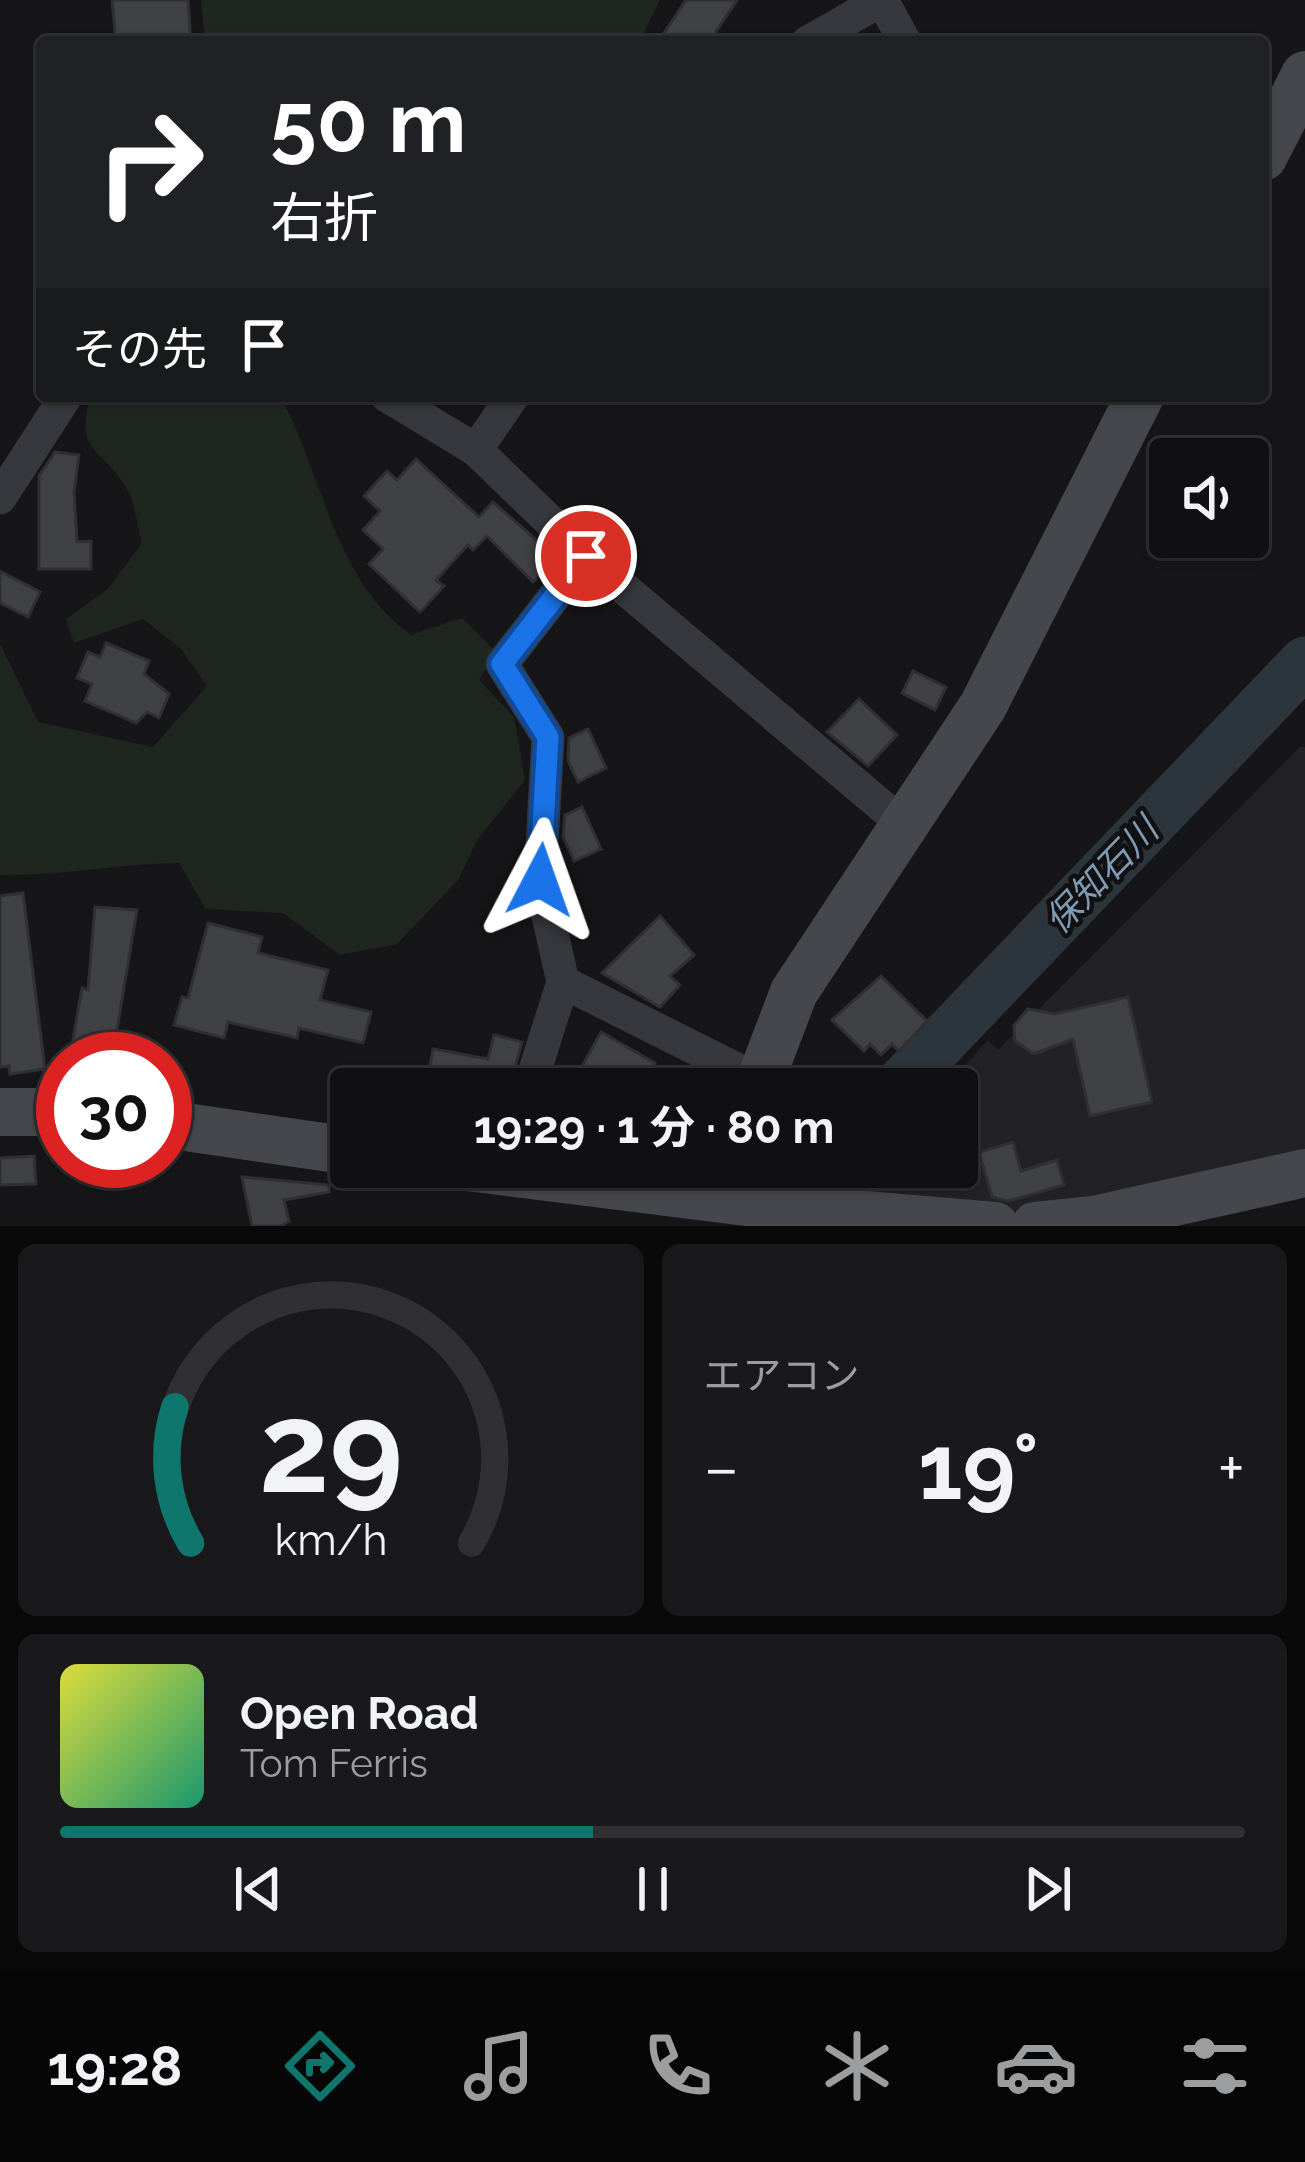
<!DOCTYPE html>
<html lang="ja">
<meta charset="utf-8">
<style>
:root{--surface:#101012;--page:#19191b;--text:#f1f3f6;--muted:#9c9d9f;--line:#303032;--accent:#0f766e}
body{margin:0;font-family:Raleway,"Noto Sans JP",sans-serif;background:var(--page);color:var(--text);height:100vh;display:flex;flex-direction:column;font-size:45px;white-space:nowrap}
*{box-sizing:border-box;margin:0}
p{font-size:39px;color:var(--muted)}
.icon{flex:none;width:66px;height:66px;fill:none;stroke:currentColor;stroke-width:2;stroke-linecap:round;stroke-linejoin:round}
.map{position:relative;height:1226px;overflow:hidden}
.drawer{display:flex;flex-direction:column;gap:18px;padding:18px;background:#09090a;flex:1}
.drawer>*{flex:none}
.guide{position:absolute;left:36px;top:36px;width:1233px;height:366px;border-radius:12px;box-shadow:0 3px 9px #0004,0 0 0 3px var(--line);background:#202124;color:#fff;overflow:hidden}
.controls{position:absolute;left:1149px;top:438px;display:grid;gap:24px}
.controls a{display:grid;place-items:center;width:120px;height:120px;border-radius:12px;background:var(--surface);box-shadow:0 3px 9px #0004,0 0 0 3px var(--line);font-size:60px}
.speed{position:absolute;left:36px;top:1032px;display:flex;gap:24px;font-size:60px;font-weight:700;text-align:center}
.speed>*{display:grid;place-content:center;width:156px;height:156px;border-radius:50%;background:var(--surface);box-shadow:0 3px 9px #0004,0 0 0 3px var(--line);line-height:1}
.speed .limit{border:18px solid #d22;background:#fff;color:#111}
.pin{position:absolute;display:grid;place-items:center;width:102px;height:102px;color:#fff;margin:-51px;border:6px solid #fff;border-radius:50%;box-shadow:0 3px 12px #0007}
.me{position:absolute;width:132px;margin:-66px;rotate:4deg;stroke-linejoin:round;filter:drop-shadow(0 0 9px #0008)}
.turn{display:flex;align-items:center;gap:42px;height:252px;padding:0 36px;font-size:54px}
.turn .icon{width:156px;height:156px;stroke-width:2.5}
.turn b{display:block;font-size:84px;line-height:102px}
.then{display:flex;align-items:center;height:114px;padding:0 36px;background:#0003;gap:24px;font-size:45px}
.big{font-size:90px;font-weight:700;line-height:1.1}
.drawer .card{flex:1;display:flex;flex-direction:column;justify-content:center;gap:18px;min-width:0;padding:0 42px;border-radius:18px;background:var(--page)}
.drawer .dial{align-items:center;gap:0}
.dial svg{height:312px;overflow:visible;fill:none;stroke:var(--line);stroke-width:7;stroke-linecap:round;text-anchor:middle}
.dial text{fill:var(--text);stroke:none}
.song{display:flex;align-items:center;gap:36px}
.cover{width:144px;height:144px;border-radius:18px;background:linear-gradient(135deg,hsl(60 70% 55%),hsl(160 70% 35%))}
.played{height:12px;border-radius:6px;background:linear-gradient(90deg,var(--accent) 45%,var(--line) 45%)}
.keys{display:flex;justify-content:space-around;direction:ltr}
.heat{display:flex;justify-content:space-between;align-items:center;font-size:66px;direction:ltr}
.drawer .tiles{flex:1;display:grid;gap:18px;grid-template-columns:1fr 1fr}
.card:last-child{grid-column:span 2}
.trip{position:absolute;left:330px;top:1068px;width:648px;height:120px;border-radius:12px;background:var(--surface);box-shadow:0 3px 9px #0004,0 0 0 3px var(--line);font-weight:700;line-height:120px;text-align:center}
.tab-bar{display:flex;height:192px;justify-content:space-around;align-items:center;background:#060607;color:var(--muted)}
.tab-bar .icon{width:84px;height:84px}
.tab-bar .active{color:var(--accent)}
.tab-bar b{font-size:54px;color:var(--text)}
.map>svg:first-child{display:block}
</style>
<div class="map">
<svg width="1305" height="1226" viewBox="0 0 1305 1226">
<rect width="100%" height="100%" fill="#161618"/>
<polygon fill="#222225" points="1300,747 1305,747 1305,1161 1091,1205 978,1212 850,1193 874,1167 957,1167 957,1089 944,1089 988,1040 998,1050"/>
<g fill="#1e261f">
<polygon points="201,0 660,0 639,42 205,42"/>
<path d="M90 396H280C324 476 333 579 411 635L462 618 496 652 479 680 514 717 525 780 477 840 458 880 397 944 340 955 283 913 206 909 179 863C117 864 61 876 0 875V644L38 722 153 747 207 686 181 649 143 619 74 643 66 619 108 589 142 543C137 527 135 502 126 487 100 446 75 454 90 396Z"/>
</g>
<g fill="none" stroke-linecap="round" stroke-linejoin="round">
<g stroke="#2c353c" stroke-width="51">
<polyline points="896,1089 1305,662"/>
<polyline points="777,1226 822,1167"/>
</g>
</g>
<g fill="#404145" stroke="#303034" stroke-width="3">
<polygon points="112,0 188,0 191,42 116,42"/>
<polygon points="686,0 737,0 709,42 658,42"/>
<polygon points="55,452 79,455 74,492 77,542 91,541 91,569 39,569 39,476"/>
<polygon points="416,459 479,517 493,502 557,558 533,582 487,536 473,550 468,545 436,580 444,586 420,612 369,564 383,549 363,530 380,511 364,496 387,471 397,480"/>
<polygon points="0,571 40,592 28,617 0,603"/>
<polygon points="106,643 149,661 144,674 169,694 159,718 147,712 136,723 85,701 92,684 77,678 88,652 100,657"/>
<polygon points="913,671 946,687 935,710 902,693"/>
<polygon points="859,699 897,735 868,766 827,732"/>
<polygon points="588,729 606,768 578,782 568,761 569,738"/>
<polygon points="582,807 601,849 574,861 563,837 565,815"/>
<polygon points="23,893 45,1069 10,1074 9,1066 0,1067 0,896"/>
<polygon points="95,907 137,910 112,1059 70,1056 82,988 88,990"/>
<polygon points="660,916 694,955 670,976 680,985 660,1007 602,973"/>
<polygon points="208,923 262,937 258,953 328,970 320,1000 371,1012 363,1043 299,1028 297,1038 228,1022 224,1038 174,1025 182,997 188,998"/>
<polygon points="881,976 927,1021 899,1051 892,1044 881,1055 870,1044 864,1051 832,1020"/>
<polygon points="1128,997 1152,1102 1090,1116 1073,1039 1034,1054 1015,1041 1014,1025 1028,1009 1055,1014"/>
<polygon points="601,1032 655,1063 640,1089 612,1089 580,1070"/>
<polygon points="494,1035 522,1042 509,1089 426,1089 433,1049 488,1059"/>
<polygon points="1013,1142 1021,1171 1057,1160 1064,1185 1008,1201 992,1197 979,1152"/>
<polygon points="34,1156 36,1184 0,1185 0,1158"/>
<polygon points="242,1177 329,1185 329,1192 284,1200 289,1221 281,1226 252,1226"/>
</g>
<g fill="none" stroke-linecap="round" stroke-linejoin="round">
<g stroke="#37383d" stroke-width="33">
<polyline points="882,0 905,42"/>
<polyline points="808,42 882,0"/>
<polyline points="387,396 476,450 586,556 903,824"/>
<polyline points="476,450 513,396"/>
<polyline points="0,498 66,396"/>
<polyline points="586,556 502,664 548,737 540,880 563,982 760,1081"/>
<polyline points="529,1089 563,982"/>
</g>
<g stroke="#45474d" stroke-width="48">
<polyline points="1263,157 1305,75"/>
<polyline points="757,1089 794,992 983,706 1140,396"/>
<polyline points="0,1112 63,1112"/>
<polyline points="165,1124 351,1151"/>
<polyline points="467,1167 818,1211 995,1226"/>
<polyline points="1035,1226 1094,1220 1305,1173"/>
</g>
</g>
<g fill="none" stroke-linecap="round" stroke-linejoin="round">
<defs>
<polyline id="route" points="540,880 548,737 502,664 586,556"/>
</defs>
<use href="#route" stroke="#114b97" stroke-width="30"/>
<use href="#route" stroke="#1a73e8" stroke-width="21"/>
</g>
<g text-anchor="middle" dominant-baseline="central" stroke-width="9" stroke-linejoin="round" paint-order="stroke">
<g font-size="36" font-style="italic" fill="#7f9bb3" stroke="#111113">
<text transform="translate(1101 875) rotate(-46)">保知石川</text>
</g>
</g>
</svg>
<div class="controls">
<a><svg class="icon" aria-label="sound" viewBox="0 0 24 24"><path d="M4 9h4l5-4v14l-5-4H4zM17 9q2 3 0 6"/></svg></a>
</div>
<div class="speed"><div class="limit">30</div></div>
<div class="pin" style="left:586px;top:556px;background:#d93025"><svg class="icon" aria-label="arrive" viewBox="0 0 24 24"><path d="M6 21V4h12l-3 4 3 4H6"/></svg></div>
<svg class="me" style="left:540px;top:880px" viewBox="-20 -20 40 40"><path d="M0-17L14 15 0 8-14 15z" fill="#1a73e8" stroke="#fff" stroke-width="4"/></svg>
<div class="trip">19:29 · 1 分 · 80 m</div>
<div class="guide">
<div class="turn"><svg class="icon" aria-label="right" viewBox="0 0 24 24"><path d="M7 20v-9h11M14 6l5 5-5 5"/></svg><div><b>50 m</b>右折</div></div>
<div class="then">その先<svg class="icon" aria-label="arrive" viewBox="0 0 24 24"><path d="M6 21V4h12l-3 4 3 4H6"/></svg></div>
</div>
</div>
<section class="drawer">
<div class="tiles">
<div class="card dial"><svg viewBox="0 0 100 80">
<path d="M14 69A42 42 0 1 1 86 69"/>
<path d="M14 69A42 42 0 0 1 10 34" stroke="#0f766e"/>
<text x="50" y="56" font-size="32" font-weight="700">29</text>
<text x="50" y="72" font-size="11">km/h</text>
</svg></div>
<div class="card"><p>エアコン</p>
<div class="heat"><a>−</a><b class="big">19°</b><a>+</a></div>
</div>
<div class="card">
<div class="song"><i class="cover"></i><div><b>Open Road</b><p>Tom Ferris</p></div></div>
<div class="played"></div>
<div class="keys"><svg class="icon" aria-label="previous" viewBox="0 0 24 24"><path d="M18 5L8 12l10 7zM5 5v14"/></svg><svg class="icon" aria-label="pause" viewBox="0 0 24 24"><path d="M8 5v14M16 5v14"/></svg><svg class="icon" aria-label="next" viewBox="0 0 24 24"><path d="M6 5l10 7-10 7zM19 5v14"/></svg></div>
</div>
</div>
</section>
<nav class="tab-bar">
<b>19:28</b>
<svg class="icon active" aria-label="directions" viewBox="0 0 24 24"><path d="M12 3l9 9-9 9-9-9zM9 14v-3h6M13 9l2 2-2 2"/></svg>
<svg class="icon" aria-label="music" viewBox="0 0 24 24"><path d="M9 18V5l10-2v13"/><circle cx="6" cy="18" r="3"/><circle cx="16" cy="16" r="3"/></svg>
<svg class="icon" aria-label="phone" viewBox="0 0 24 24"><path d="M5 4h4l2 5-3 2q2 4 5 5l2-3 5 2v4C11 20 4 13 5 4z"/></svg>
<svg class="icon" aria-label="climate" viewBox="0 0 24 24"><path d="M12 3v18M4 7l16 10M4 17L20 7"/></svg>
<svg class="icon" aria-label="car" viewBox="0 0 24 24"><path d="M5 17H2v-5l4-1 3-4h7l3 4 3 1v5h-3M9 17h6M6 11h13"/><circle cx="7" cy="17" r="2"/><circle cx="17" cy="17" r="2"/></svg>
<svg class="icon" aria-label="filters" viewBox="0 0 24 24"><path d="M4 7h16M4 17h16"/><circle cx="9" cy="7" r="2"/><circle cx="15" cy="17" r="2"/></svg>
</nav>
